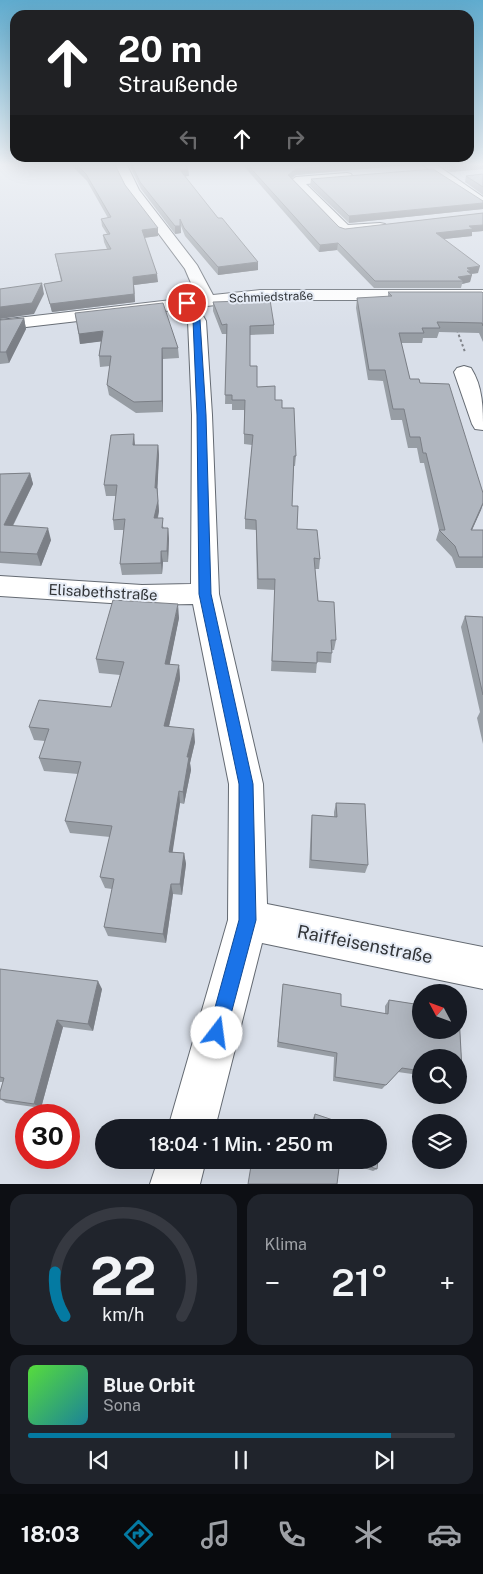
<!DOCTYPE html>
<html lang="de">
<meta charset="utf-8">
<style>
:root{--surface:#171b24;--page:#20242c;--text:#f1f3f6;--muted:#9ea1a6;--line:#363941;--accent:#047aa2}
body{margin:0;font-family:"Public Sans",sans-serif;background:var(--page);color:var(--text);height:100vh;display:flex;flex-direction:column;font-size:19px;white-space:nowrap}
*{box-sizing:border-box;margin:0}
p{font-size:16px;color:var(--muted)}
.icon{flex:none;width:28px;height:28px;fill:none;stroke:currentColor;stroke-width:2;stroke-linecap:round;stroke-linejoin:round}
.map{position:relative;height:1184px;overflow:hidden}
.details{display:flex;flex-direction:column;gap:10px;padding:10px;background:#0d0f14;flex:1}
.details>*{flex:none}
.banner{position:absolute;left:10px;top:10px;width:464px;height:152px;border-radius:15px;box-shadow:0 5px 20px #0002;background:#202124;color:#fff;overflow:hidden}
.needle{width:32px;rotate:311deg}
.fabs{position:absolute;left:412px;top:984px;display:grid;gap:10px}
.fabs a{display:grid;place-items:center;width:55px;height:55px;border-radius:50%;background:var(--surface);box-shadow:0 5px 20px #0002;font-size:25px}
.speed{position:absolute;left:15px;top:1104px;display:flex;gap:10px;font-size:25px;font-weight:700;text-align:center}
.speed>*{display:grid;place-content:center;width:65px;height:65px;border-radius:50%;background:var(--surface);box-shadow:0 5px 20px #0002;line-height:1}
.speed .limit{border:8px solid #d22;background:#fff;color:#111}
.pin{position:absolute;display:grid;place-items:center;width:42px;height:42px;color:#fff;margin:-21px;border:2px solid #fff;border-radius:50%;box-shadow:0 1px 5px #0007}
.me{position:absolute;width:55px;margin:-28px;rotate:15deg;stroke-linejoin:round;filter:drop-shadow(0 0 4px #0008)}
.turn{display:flex;align-items:center;gap:18px;height:105px;padding:0 25px;font-size:22px}
.turn .icon{width:65px;height:65px;stroke-width:2.5}
.turn b{display:block;font-size:35px;line-height:42px}
.lanes{display:flex;align-items:center;height:48px;padding:0 25px;background:#0003;justify-content:center;gap:25px;direction:ltr}
.lanes .off{opacity:.35}
.big{font-size:38px;font-weight:600;line-height:1.1}
.details .widget{flex:1;display:flex;flex-direction:column;justify-content:center;gap:8px;min-width:0;padding:0 18px;border-radius:15px;background:var(--page)}
.details .dial{align-items:center;gap:0}
.dial svg{height:130px;overflow:visible;fill:none;stroke:var(--line);stroke-width:7;stroke-linecap:round;text-anchor:middle}
.dial text{fill:var(--text);stroke:none}
.song{display:flex;align-items:center;gap:15px}
.cover{width:60px;height:60px;border-radius:8px;background:linear-gradient(135deg,hsl(110 70% 55%),hsl(190 70% 35%))}
.played{height:5px;border-radius:2px;background:linear-gradient(90deg,var(--accent) 85%,var(--line) 85%)}
.keys{display:flex;justify-content:space-around;direction:ltr}
.heat{display:flex;justify-content:space-between;align-items:center;font-size:28px;direction:ltr}
.details .tiles{flex:1;display:grid;gap:10px;grid-template-columns:1fr 1fr}
.widget:last-child{grid-column:span 2}
.trip{position:absolute;left:95px;top:1119px;width:292px;height:50px;border-radius:25px;background:var(--surface);box-shadow:0 5px 20px #0002;font-weight:600;line-height:50px;text-align:center}
.menu{display:flex;height:80px;justify-content:space-around;align-items:center;background:#090b0e;color:var(--muted)}
.menu .icon{width:35px;height:35px}
.menu .selected{color:var(--accent)}
.menu b{font-size:22px;color:var(--text)}
.map>svg:first-child{display:block}
</style>
<div class="map">
<svg width="483" height="1184" viewBox="0 0 483 1184">
<rect width="100%" height="100%" fill="#d9dfe9"/>
<g fill="none" stroke-linecap="round" stroke-linejoin="round">
<defs>
<g id="minor">
<polygon points="114,163 126,163 139,190 197,265 213,295 260,290 483,290 483,300 260,300 198,307 206,321 212,415 219,594 263,784 267,904 483,947 483,989 262,943 215,1128 168,1128 228,920 229,784 193,604 142,605 0,596 0,576 142,585 191,584 192,415 188,321 182,309 0,330 0,320 197,297 185,269 127,191"/>
<polygon points="420,163 434,163 483,197 483,207"/>
<polygon points="347,173 351,174 353,177 351,180 306,184 348,225 380,223 385,224 387,227 385,230 340,233 290,181 296,177"/>
<path d="M464 366 471 368C483 387 483 408 483 430L475 429 472 424 454 372 457 368Z"/>
<polygon points="158,1160 206,1160 200,1184 150,1184"/>
</g>
</defs>
<use href="#minor" stroke="#646a72" stroke-width="2"/>
<polyline stroke="#80848a" stroke-width="2" stroke-dasharray="2.5 2.5" stroke-linecap="butt" points="457,330 465,352"/>
<use href="#minor" fill="#fff" fill-rule="evenodd"/>
</g>
<g fill="#979da4">
<polygon points="69,163 114,163 125,185 158,236 144,238 158,282 134,285 135,302 52,312 44,284 61,281 55,254 107,249 104,242 103,235 107,234 102,226 101,219 108,218 87,181"/>
<polygon points="128,163 184,163 188,169 189,176 185,176 258,270 218,275 185,236 181,226 181,233 175,234 141,189"/>
<polygon points="241,163 419,163 419,164 296,175 292,178 339,227 345,229 483,213 483,231 472,232 472,236 444,239 478,273 471,274 470,282 462,284 461,288 374,288 337,250 319,252"/>
<polygon points="438,163 483,163 483,169 450,172"/>
<polygon points="483,174 483,195 465,182 466,176"/>
<polygon points="311,179 483,201 483,210 483,209 349,223 310,186"/>
<polygon points="388,292 483,293 483,342 479,333 439,332 437,338 423,338 422,343 401,343 410,379 420,383 483,493 483,505 472,530 483,530 483,568 456,568 452,557 436,540 439,530 424,463 420,463 417,448 408,448 402,420 391,420 383,381 368,380 356,308 357,298 388,297"/>
<polygon points="213,302 274,325 274,334 250,335 250,366 257,387 275,400 282,408 296,456 295,466 294,466 292,506 297,529 320,559 319,569 315,569 318,601 336,640 334,650 332,650 331,663 317,662 316,673 271,671 275,590 257,589 256,530 245,529 245,519 252,445 244,444 244,410 232,410 232,404 225,404 227,334 222,334 213,311"/>
<polygon points="75,313 178,348 179,358 163,359 163,412 136,413 109,395 107,385 110,366 100,367 99,356 101,341 80,344"/>
<polygon points="24,318 26,329 9,363 0,364 0,320"/>
<polygon points="135,445 158,445 159,455 157,488 159,511 158,518 164,528 168,528 169,539 168,562 163,562 162,574 122,575 120,564 124,530 114,530 113,520 116,496 106,496 104,485"/>
<polygon points="30,473 33,484 13,526 51,540 41,566 0,563 0,474"/>
<polygon points="465,616 483,617 483,744 477,718 480,712 461,627"/>
<polygon points="179,618 169,665 179,665 180,679 169,726 195,742 190,763 191,770 184,804 180,803 172,852 184,853 186,864 182,895 173,894 166,943 108,936 104,927 112,889 105,888 100,877 110,837 70,833 65,821 78,774 44,771 39,758 45,741 34,740 29,727 111,707 120,675 99,673 96,659"/>
<polygon points="336,803 368,865 365,873 309,868 311,824 312,815 334,817 334,812"/>
<polygon points="0,969 102,989 93,1031 63,1027 41,1108 6,1103 0,1099 0,1092 3,1082 0,1082"/>
<polygon points="283,984 341,994 341,1006 385,1014 385,1006 389,1000 421,1005 421,1030 459,1030 459,1015 462,1070 459,1072 459,1058 421,1058 421,1074 419,1075 398,1072 382,1089 333,1081 334,1057 277,1047"/>
<polygon points="315,1114 357,1128 312,1128 313,1118"/>
<polygon points="252,1160 378,1160 377,1169 373,1171 340,1160"/>
</g>
<g fill="#7b7f86">
<polygon points="362,163 419,163 419,164 296,175 288,181 288,175 296,169"/>
<polygon points="483,163 483,169 450,172 452,166"/>
<polygon points="188,169 189,176 181,177 180,170"/>
<polygon points="483,203 483,209 349,223 349,216"/>
<polygon points="180,219 181,233 175,234 175,226"/>
<polygon points="483,225 483,231 472,232 472,236 435,240 436,233 469,226"/>
<polygon points="158,228 158,236 142,238 142,230"/>
<polygon points="338,243 337,250 319,252 320,245"/>
<polygon points="258,262 258,270 218,275 218,267"/>
<polygon points="480,266 478,273 470,274 472,275 470,282 462,284 463,281 458,277 467,268"/>
<polygon points="157,274 158,282 134,285 135,302 52,312 50,304 133,277"/>
<polygon points="42,283 44,294 34,314 0,319 0,307"/>
<polygon points="24,318 26,329 9,363 6,352"/>
<polygon points="103,331 105,341 80,344 79,334"/>
<polygon points="162,348 163,359 163,412 162,401"/>
<polygon points="134,434 135,445 134,456 133,445"/>
<polygon points="158,445 159,455 157,499 155,488"/>
<polygon points="30,473 33,484 7,537 4,525"/>
<polygon points="157,488 159,511 155,529 154,518"/>
<polygon points="483,503 481,510 467,541 471,530"/>
<polygon points="48,528 51,540 41,566 37,554"/>
<polygon points="168,528 169,539 168,562 167,551"/>
<polygon points="161,551 163,562 162,574 161,563"/>
<polygon points="178,604 179,618 167,678 165,664"/>
<polygon points="179,665 180,679 166,739 164,726"/>
<polygon points="194,729 195,742 190,763 191,770 184,804 183,792 187,757"/>
<polygon points="179,791 180,803 171,863 169,852"/>
<polygon points="184,853 186,864 182,895 180,884"/>
<polygon points="171,884 173,894 166,943 163,934"/>
<polygon points="98,981 102,989 93,1031 88,1024"/>
<polygon points="57,1020 63,1027 41,1108 34,1104"/>
</g>
<g fill="#b0b6bf" stroke="#7b7f86">
<polygon points="75,163 114,163 125,185 158,228 142,230 157,274 133,277 134,294 50,304 44,284 62,281 55,254 111,249 103,235 110,234 101,219 111,217 86,174"/>
<polygon points="131,163 184,163 188,169 180,170 218,218 222,218 258,262 218,267 184,228 180,219 180,226 175,226 140,182"/>
<polygon points="246,163 362,163 296,169 288,175 339,227 345,229 483,213 483,225 469,226 473,229 436,233 480,266 467,268 471,271 467,271 472,275 458,277 463,281 375,281 338,243 320,245"/>
<polygon points="448,163 481,163 452,166"/>
<polygon points="433,169 483,201 483,203 349,216 311,179"/>
<polygon points="483,174 483,187 466,176"/>
<polygon points="42,283 32,303 0,307 0,289"/>
<polygon points="388,292 482,292 483,293 483,326 482,323 437,322 440,328 422,328 424,333 399,333 410,379 419,379 420,383 449,384 483,493 483,503 471,530 483,530 483,557 459,557 455,546 439,530 445,530 426,453 423,453 420,437 410,437 404,409 393,409 385,370 369,370 357,298 392,296"/>
<polygon points="270,300 274,325 250,326 250,366 257,366 257,387 275,386 275,400 282,400 282,408 294,408 296,456 294,456 292,506 298,506 297,529 317,530 320,559 314,558 318,601 334,602 336,640 331,640 332,653 317,652 317,663 272,661 275,579 258,579 256,520 245,519 253,435 244,434 245,400 232,400 232,395 225,395 227,324 222,325 213,302"/>
<polygon points="163,303 178,348 162,348 162,401 134,402 107,385 111,356 99,356 103,331 79,334 75,313"/>
<polygon points="24,318 6,352 0,352 0,320"/>
<polygon points="134,434 133,445 158,445 155,488 157,488 158,501 154,518 163,518 162,528 168,528 167,551 161,551 161,563 120,564 125,519 113,520 117,485 104,485 111,435"/>
<polygon points="30,473 4,525 48,528 37,554 0,552 0,474"/>
<polygon points="113,600 178,604 165,664 179,665 164,726 194,729 187,757 189,757 183,792 179,791 169,852 184,853 180,884 171,884 163,934 104,927 114,879 100,877 112,826 65,821 81,762 39,758 49,729 29,727 39,700 111,707 124,662 96,659"/>
<polygon points="465,616 483,617 483,695"/>
<polygon points="336,803 365,804 368,865 311,860 312,815 337,817"/>
<polygon points="0,969 98,981 88,1024 57,1020 34,1104 0,1099 0,1092 4,1078 0,1077"/>
<polygon points="283,984 341,994 341,1006 388,1014 389,1000 421,1005 421,1030 459,1030 459,1015 462,1070 459,1069 459,1058 421,1058 421,1071 402,1068 386,1085 335,1077 337,1053 278,1042"/>
<polygon points="315,1114 357,1128 313,1128"/>
<polygon points="379,1134 380,1135 379,1148"/>
<polygon points="252,1160 340,1160 337,1184 248,1184"/>
<polygon points="349,1160 378,1160 377,1169"/>
</g>
<linearGradient id="sky" x2="0" y2="1"><stop stop-color="#5fabce"/><stop offset="0.5" stop-color="#eef1f5"/><stop offset="1" stop-color="#eef1f5" stop-opacity="0"/></linearGradient>
<rect width="483" height="329" fill="url(#sky)"/>
<polygon fill="#1a73e8" stroke="#114b97" points="185,301 189,301 200,320 206,415 211,594 253,784 256,920 226,1033 223,1040 217,1042 210,1040 208,1033 239,920 239,784 199,594 197,415 193,320"/>
<g text-anchor="middle" dominant-baseline="central" stroke-width="4" stroke-linejoin="round" paint-order="stroke">
<g font-size="12" fill="#313437" stroke="#e6ecf6">
<text transform="translate(271 297) rotate(-2)">Schmiedstraße</text>
</g>
<g font-size="15" fill="#313437" stroke="#e6ecf6">
<text transform="translate(103 592) rotate(3)">Elisabethstraße</text>
</g>
<g font-size="18" fill="#313437" stroke="#e6ecf6">
<text transform="translate(365 944) rotate(11)">Raiffeisenstraße</text>
</g>
</g>
</svg>
<div class="fabs">
<a><svg class="needle" viewBox="-14 -14 28 28"><path d="M0-13l5 13h-10z" fill="#e53935"/><path d="M0 13l5-13h-10z" fill="#9ea1a6"/></svg></a>
<a><svg class="icon" aria-label="search" viewBox="0 0 24 24"><circle cx="10" cy="10" r="6"/><path d="M15 15l6 6"/></svg></a>
<a><svg class="icon" aria-label="layers" viewBox="0 0 24 24"><path d="M12 4l9 5-9 5-9-5zM3 14l9 5 9-5"/></svg></a>
</div>
<div class="speed"><div class="limit">30</div></div>
<div class="pin" style="left:187px;top:303px;background:#d93025"><svg class="icon" aria-label="arrive" viewBox="0 0 24 24"><path d="M6 21V4h12l-3 4 3 4H6"/></svg></div>
<svg class="me" style="left:217px;top:1033px" viewBox="-20 -20 40 40"><circle r="19" fill="#fff"/><path d="M0-13L10 11 0 6-10 11z" fill="#1a73e8"/></svg>
<div class="trip">18:04 · 1 Min. · 250 m</div>
<div class="banner">
<div class="turn"><svg class="icon" aria-label="ahead" viewBox="0 0 24 24"><path d="M12 20V5M6 11l6-6 6 6"/></svg><div><b>20 m</b>Straußende</div></div>
<div class="lanes"><svg class="icon off" aria-label="left" viewBox="0 0 24 24"><path d="M17 20v-9H6M10 6l-5 5 5 5"/></svg><svg class="icon" aria-label="ahead" viewBox="0 0 24 24"><path d="M12 20V5M6 11l6-6 6 6"/></svg><svg class="icon off" aria-label="right" viewBox="0 0 24 24"><path d="M7 20v-9h11M14 6l5 5-5 5"/></svg></div>
</div>
</div>
<section class="details">
<div class="tiles">
<div class="widget dial"><svg viewBox="0 0 100 80">
<path d="M14 69A42 42 0 1 1 86 69"/>
<path d="M14 69A42 42 0 0 1 8 42" stroke="#047aa2"/>
<text x="50" y="56" font-size="32" font-weight="700">22</text>
<text x="50" y="72" font-size="11">km/h</text>
</svg></div>
<div class="widget"><p>Klima</p>
<div class="heat"><a>−</a><b class="big">21°</b><a>+</a></div>
</div>
<div class="widget">
<div class="song"><i class="cover"></i><div><b>Blue Orbit</b><p>Sona</p></div></div>
<div class="played"></div>
<div class="keys"><svg class="icon" aria-label="previous" viewBox="0 0 24 24"><path d="M18 5L8 12l10 7zM5 5v14"/></svg><svg class="icon" aria-label="pause" viewBox="0 0 24 24"><path d="M8 5v14M16 5v14"/></svg><svg class="icon" aria-label="next" viewBox="0 0 24 24"><path d="M6 5l10 7-10 7zM19 5v14"/></svg></div>
</div>
</div>
</section>
<nav class="menu">
<b>18:03</b>
<svg class="icon selected" aria-label="directions" viewBox="0 0 24 24"><path d="M12 3l9 9-9 9-9-9zM9 14v-3h6M13 9l2 2-2 2"/></svg>
<svg class="icon" aria-label="music" viewBox="0 0 24 24"><path d="M9 18V5l10-2v13"/><circle cx="6" cy="18" r="3"/><circle cx="16" cy="16" r="3"/></svg>
<svg class="icon" aria-label="phone" viewBox="0 0 24 24"><path d="M5 4h4l2 5-3 2q2 4 5 5l2-3 5 2v4C11 20 4 13 5 4z"/></svg>
<svg class="icon" aria-label="climate" viewBox="0 0 24 24"><path d="M12 3v18M4 7l16 10M4 17L20 7"/></svg>
<svg class="icon" aria-label="car" viewBox="0 0 24 24"><path d="M5 17H2v-5l4-1 3-4h7l3 4 3 1v5h-3M9 17h6M6 11h13"/><circle cx="7" cy="17" r="2"/><circle cx="17" cy="17" r="2"/></svg>
</nav>
